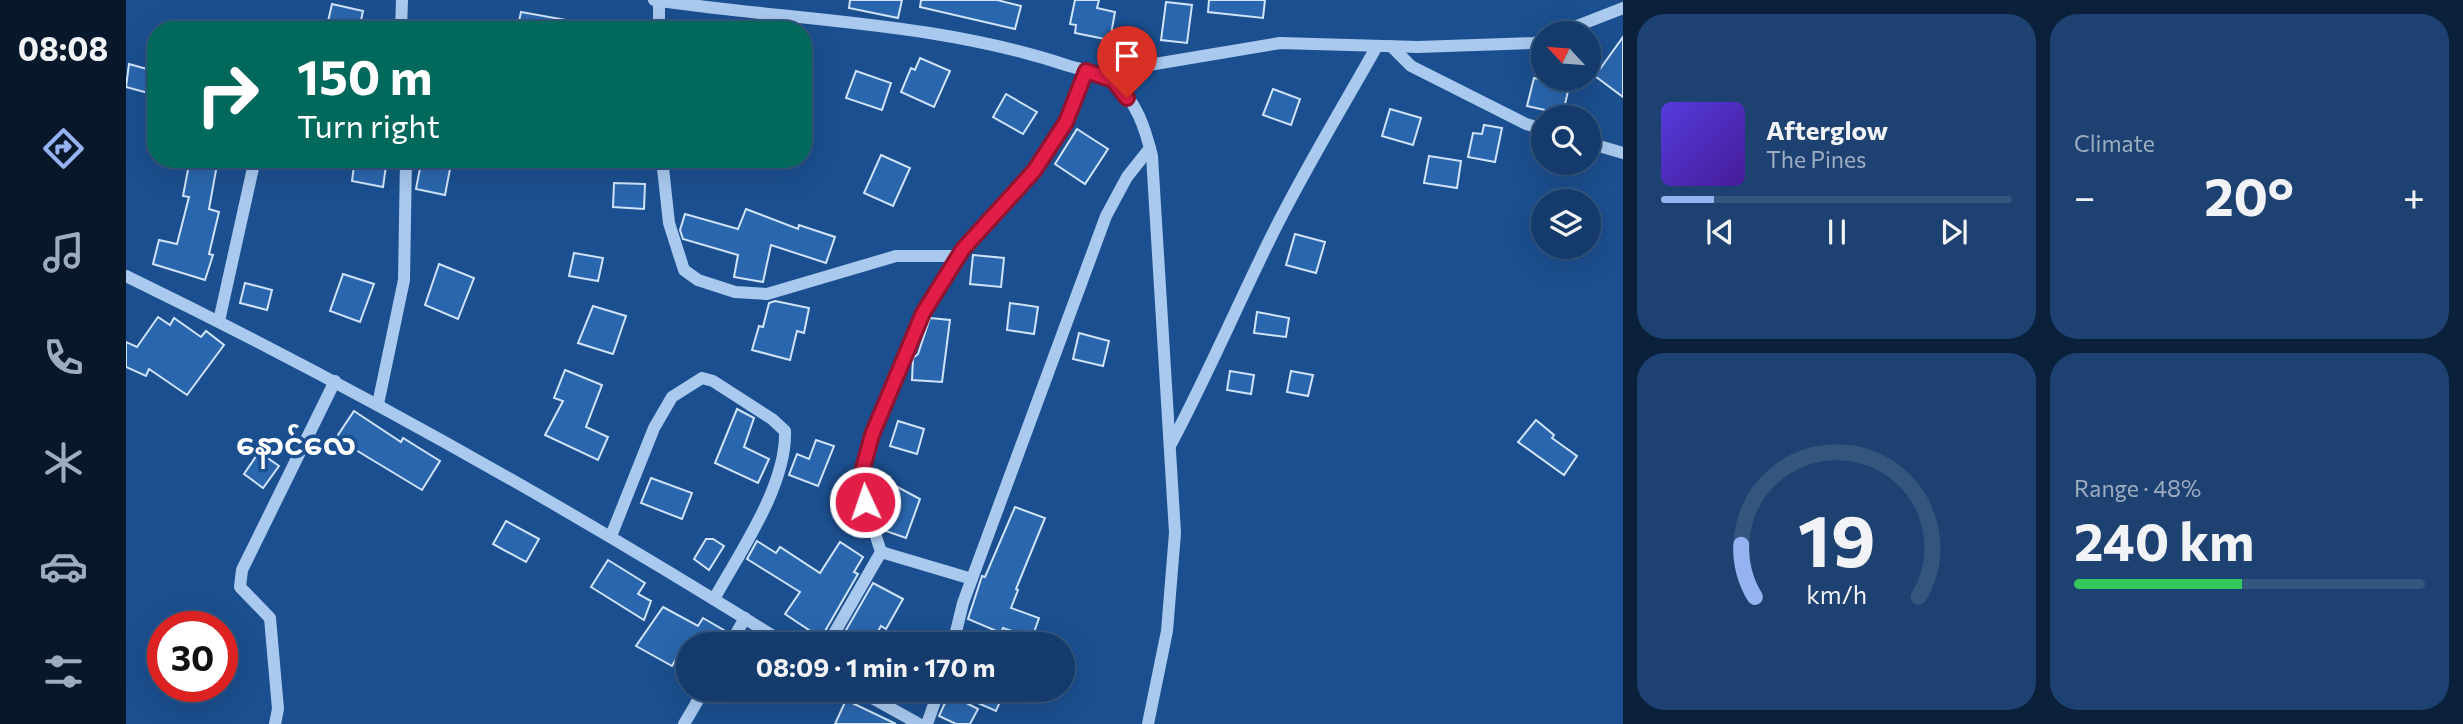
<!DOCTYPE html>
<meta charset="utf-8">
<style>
:root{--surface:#143b6b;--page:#1d4271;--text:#f1f3f6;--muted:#9dadc1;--line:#33557e;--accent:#95b2f1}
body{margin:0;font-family:Commissioner,"Noto Sans Myanmar",sans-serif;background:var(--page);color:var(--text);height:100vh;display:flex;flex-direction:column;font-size:26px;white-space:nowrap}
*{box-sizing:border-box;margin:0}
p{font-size:23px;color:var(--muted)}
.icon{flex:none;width:38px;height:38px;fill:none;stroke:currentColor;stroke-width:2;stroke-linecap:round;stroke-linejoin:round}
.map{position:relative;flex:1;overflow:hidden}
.side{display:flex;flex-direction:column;gap:14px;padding:14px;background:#0b203b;width:840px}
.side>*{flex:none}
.guide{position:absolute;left:21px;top:21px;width:665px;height:147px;border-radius:28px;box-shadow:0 7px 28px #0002,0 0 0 2px var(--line);background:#00695c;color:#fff;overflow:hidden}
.needle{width:46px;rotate:296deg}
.buttons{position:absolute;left:1405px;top:21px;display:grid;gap:14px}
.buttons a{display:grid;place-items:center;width:70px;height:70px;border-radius:50%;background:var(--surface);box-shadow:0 7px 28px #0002,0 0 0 2px var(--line);font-size:35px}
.speed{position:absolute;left:21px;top:611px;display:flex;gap:14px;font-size:35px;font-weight:700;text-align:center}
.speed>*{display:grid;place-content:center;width:91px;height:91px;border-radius:50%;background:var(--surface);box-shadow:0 7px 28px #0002,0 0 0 2px var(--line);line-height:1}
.speed .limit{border:10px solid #d22;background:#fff;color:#111}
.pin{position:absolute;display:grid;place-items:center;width:60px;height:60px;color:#fff;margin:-72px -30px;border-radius:50% 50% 50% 0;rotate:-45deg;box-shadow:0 0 7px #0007}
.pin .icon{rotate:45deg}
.me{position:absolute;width:77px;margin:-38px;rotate:357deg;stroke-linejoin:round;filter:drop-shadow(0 0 5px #0008)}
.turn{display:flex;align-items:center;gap:24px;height:147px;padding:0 35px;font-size:32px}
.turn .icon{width:91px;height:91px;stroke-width:2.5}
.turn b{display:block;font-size:49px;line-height:60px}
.big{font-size:52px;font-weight:700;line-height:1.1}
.side .tile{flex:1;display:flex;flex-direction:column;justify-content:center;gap:10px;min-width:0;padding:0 24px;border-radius:28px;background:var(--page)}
.side .dial{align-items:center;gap:0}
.dial svg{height:182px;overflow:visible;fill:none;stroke:var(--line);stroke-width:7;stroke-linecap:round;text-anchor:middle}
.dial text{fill:var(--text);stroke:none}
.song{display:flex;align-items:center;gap:21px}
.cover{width:84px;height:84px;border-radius:10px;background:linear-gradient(135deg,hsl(250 70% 55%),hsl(260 70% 35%))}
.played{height:7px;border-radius:4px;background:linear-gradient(90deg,var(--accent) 15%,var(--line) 15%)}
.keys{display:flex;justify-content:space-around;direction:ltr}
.heat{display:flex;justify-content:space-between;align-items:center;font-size:38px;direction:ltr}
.charge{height:10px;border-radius:5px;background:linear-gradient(90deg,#34c759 48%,var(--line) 0)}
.side .tiles{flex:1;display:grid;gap:14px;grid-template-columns:repeat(2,1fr)}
.trip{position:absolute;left:550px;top:632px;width:399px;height:70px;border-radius:35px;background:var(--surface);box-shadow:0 7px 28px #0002,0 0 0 2px var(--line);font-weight:700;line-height:70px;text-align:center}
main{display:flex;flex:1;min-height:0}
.tabs{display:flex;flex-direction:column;width:126px;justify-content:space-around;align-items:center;background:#08182b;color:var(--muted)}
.tabs .icon{width:49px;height:49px}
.tabs .on{color:var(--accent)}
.tabs b{font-size:32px;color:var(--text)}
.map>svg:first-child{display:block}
</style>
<main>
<nav class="tabs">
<b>08:08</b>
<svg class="icon on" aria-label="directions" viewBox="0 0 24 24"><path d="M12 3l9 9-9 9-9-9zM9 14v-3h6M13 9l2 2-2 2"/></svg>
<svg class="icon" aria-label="music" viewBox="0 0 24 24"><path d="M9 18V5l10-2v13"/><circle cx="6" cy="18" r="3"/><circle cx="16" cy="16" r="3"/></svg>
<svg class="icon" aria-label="phone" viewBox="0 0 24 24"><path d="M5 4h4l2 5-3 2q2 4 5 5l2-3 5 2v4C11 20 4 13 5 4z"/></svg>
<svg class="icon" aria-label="climate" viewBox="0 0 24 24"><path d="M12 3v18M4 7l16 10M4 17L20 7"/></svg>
<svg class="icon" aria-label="car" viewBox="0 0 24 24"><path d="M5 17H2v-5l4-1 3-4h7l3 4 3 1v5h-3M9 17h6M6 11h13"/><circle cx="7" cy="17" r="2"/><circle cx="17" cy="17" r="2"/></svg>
<svg class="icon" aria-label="filters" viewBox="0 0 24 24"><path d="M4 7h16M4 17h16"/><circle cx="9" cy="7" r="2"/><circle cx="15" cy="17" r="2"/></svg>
</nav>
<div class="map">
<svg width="1497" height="724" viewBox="0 0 1497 724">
<rect width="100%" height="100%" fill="#1b4f8f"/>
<g fill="#2a66ad" stroke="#cfe3fa" stroke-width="2">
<polygon points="724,0 776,0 772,18 723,8"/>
<polygon points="795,0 871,0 895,6 889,29 794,7"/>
<polygon points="949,0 973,0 971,8 989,12 984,40 949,33 950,25 944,24"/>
<polygon points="1083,0 1139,0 1137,18 1082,12"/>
<polygon points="1040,2 1066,5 1061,43 1035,40"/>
<polygon points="206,4 237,11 233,30 200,30"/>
<polygon points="395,12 446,21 445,30 391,30"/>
<polygon points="1497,37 1497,97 1469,76"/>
<polygon points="794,58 824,71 808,107 775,92 785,68 789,70"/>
<polygon points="3,64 28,71 22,93 0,87"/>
<polygon points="730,71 765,83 756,110 720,98"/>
<polygon points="1408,78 1443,86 1437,114 1401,106"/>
<polygon points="1147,89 1174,99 1165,125 1137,115"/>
<polygon points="880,94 911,112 897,134 867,117"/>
<polygon points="1264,109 1295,118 1287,145 1256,136"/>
<polygon points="1358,125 1376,128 1369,162 1342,157 1347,133 1356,134"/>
<polygon points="951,129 982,149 959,184 929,164"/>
<polygon points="755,155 784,168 767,206 738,193"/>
<polygon points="1303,156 1335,161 1331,188 1298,183"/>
<polygon points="64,159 92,159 83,209 93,212 83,254 87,255 79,280 27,264 33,240 51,244 63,197 57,196"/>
<polygon points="229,159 261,159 257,187 226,181"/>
<polygon points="295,163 324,169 319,195 290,189"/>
<polygon points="488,183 519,184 518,209 487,207"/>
<polygon points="620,209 672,229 673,225 709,237 700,263 645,245 637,282 608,277 612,255 557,239 554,230 559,214 612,229"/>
<polygon points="1169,234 1199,242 1190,273 1160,265"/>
<polygon points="448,253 477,258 472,281 443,276"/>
<polygon points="847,255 878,258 875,287 844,284"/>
<polygon points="313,264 348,278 332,319 299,305"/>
<polygon points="217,274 248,284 234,322 204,311"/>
<polygon points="119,283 146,290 141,310 114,303"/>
<polygon points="649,301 683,308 678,333 671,331 664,360 626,350 633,326 637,327 643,303"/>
<polygon points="884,303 912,307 908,334 881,330"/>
<polygon points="467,306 500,316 487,354 452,343"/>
<polygon points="1131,312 1163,318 1160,337 1128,333"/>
<polygon points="32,317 44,325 48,318 75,337 80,331 98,345 61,395 23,369 20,376 0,367 0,342 11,347"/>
<polygon points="804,318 824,320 816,382 786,380 787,358 792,354"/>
<polygon points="953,333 983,341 977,366 947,359"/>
<polygon points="439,370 476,385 460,427 482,437 472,460 419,435 437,401 428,398"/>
<polygon points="1104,371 1128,375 1125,394 1101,390"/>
<polygon points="1165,371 1187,375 1182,396 1161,392"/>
<polygon points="611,409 628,418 618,447 643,459 632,483 589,463"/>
<polygon points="228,411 275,442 277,438 314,461 296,490 210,438"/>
<polygon points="1410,420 1428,435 1426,438 1451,456 1438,475 1392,442"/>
<polygon points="772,421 798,429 791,454 764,446"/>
<polygon points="690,440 708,446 692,486 663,475 671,454 683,459"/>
<polygon points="133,452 153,466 137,488 118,474"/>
<polygon points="747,471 764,477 759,493 746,489"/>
<polygon points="525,478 566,493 556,519 515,503"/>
<polygon points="764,483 794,499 780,538 757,530 752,514"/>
<polygon points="889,507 919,518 890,589 892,590 885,608 913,618 906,638 877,628 875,633 842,619 856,576 859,577"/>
<polygon points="380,521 413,539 400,562 367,544"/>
<polygon points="580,539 587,539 598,546 583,570 568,559"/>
<polygon points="631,541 650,553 654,547 694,573 714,542 737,557 728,572 732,574 695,638 659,614 674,592 621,559"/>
<polygon points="482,560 519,583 512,594 525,601 518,620 465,587"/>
<polygon points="747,583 777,599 760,629 755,626 745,644 712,644"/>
<polygon points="537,607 572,626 577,618 601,632 595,644 559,643 546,666 510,646"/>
<polygon points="822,690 879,690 870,711"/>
<polygon points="823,694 852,709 844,724 830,724 813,716"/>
<polygon points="720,700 770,724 709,724"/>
</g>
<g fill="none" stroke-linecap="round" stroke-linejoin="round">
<g stroke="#a9c9ee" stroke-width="12">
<path d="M528 0C667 21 809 21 943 66 956 70 978 73 988 82 1011 102 1019 128 1026 156L1049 533 1041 631 1022 724"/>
<polyline points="533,1 533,30"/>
<polyline points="275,30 276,0"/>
<polyline points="1433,33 1497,8"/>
<polyline points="1265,46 1285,66 1400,124 1418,129"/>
<polyline points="987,80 1023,65 1154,43 1292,47 1408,43 1418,39"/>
<polyline points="1463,143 1497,153"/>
<polyline points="536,159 543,223 558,270 572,280 609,292 641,294 770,256 833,256"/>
<path d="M0 276C227 386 446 510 660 644"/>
<polyline points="93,321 129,159"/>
<polyline points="252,404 278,280 280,159"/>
<path d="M1045 444C1081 376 1111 306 1145 237 1177 172 1215 110 1251 46"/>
<path d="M485 536 528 428 546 397 576 378 587 381 646 419 659 431C661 485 614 552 588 599"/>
<polyline points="755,552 846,579"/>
<polyline points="604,644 619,618"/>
<polyline points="702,644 755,552 739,502 736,472 746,435 776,362 797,313 837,249 908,171 940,122 960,71"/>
<polyline points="827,644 837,603 980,216 1001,177 1024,148"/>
<polyline points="732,690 793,724"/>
<polyline points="149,724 152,709 144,618 114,587 116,570 209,381"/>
<polyline points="558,724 578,690"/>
<polyline points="801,724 813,690"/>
</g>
</g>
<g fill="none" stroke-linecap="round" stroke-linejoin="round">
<defs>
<polyline id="route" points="739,502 736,472 746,435 797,313 837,249 908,171 940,122 960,71 987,80 1001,98"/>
</defs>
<use href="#route" stroke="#92132f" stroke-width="18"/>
<use href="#route" stroke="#e11d48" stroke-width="12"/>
</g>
<g text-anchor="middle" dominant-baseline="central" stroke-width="7" stroke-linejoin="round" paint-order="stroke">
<g font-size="30" font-weight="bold" fill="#fff" stroke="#1b4f8f">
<text x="170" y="442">နောင်လေ</text>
</g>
</g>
</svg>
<div class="buttons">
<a><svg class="needle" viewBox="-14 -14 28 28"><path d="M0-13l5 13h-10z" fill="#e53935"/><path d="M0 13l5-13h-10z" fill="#9dadc1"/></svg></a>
<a><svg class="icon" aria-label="search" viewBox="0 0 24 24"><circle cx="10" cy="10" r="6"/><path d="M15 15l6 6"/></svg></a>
<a><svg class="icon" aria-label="layers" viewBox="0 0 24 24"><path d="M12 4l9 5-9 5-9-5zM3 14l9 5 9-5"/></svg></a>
</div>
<div class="speed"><div class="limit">30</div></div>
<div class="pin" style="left:1001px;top:98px;background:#d93025"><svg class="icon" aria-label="arrive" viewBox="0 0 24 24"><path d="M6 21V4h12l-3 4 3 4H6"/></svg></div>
<svg class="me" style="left:739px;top:502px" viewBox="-20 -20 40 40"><circle r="17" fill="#e11d48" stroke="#fff" stroke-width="3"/><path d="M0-11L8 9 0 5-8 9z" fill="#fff"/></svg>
<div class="trip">08:09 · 1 min · 170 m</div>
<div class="guide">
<div class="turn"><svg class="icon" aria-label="right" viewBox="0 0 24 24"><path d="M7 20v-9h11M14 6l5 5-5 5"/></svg><div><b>150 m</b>Turn right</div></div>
</div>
</div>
<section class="side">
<div class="tiles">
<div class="tile">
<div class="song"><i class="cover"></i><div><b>Afterglow</b><p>The Pines</p></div></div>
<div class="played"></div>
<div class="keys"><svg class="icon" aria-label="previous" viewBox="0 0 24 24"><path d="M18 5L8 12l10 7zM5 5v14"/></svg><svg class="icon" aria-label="pause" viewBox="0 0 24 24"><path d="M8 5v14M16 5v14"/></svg><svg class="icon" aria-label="next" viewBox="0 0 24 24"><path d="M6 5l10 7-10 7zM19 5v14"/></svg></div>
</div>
<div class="tile"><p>Climate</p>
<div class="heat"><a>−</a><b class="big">20°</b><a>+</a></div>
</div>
<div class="tile dial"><svg viewBox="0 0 100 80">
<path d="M14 69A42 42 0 1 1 86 69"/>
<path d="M14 69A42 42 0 0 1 8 46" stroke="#95b2f1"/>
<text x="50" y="56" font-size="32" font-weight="700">19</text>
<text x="50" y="72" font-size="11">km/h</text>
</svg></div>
<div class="tile"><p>Range · 48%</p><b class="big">240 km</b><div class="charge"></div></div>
</div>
</section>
</main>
